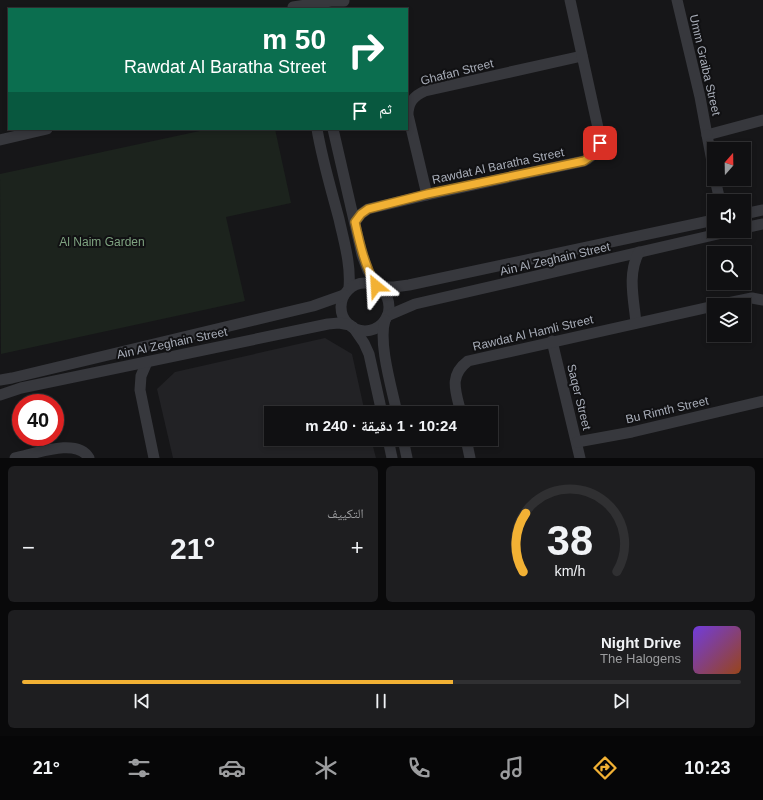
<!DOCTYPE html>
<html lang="ar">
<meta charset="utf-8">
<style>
:root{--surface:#101012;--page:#1e1e20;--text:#f1f3f6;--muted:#9c9d9f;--line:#303032;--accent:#f2b134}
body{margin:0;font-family:Arial,"Noto Naskh Arabic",sans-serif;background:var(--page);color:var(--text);direction:rtl;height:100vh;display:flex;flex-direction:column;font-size:15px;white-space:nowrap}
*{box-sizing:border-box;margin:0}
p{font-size:13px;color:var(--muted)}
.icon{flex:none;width:22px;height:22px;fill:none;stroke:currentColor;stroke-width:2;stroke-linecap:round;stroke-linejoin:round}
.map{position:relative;height:458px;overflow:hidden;direction:ltr}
.panel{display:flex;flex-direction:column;gap:8px;padding:8px;background:#09090a;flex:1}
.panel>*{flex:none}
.top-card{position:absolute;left:8px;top:8px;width:400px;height:122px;border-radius:0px;box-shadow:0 2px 6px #0003,0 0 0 1px var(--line);direction:rtl;background:#0b6e4f;color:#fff;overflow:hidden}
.needle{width:26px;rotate:20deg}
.fabs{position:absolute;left:707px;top:142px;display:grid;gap:8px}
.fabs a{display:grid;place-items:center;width:44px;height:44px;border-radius:0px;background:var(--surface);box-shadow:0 2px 6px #0003,0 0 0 1px var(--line);font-size:20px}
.speed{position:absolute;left:12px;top:394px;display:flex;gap:8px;font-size:20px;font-weight:700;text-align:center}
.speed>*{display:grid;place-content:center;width:52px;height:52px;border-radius:50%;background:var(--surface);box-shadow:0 2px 6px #0003,0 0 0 1px var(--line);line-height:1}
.speed .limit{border:6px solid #d22;background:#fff;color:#111}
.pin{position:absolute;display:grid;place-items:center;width:34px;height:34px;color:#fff;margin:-17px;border-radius:8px;box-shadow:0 2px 6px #0006}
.me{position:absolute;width:44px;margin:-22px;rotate:333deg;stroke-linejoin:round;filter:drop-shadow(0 0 3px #0008)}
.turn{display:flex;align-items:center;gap:14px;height:84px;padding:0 16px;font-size:18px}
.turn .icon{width:52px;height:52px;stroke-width:2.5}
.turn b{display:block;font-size:28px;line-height:34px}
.then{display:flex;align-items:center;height:38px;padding:0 16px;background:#0003;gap:8px;font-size:15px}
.big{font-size:30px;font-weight:700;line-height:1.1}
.panel .tile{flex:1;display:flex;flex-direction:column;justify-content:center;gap:6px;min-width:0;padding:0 14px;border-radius:6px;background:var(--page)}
.panel .dial{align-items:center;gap:0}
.dial svg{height:104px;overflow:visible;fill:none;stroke:var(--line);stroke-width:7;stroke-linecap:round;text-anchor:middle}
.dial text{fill:var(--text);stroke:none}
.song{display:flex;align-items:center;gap:12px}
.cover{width:48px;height:48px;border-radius:6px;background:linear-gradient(135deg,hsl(260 70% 55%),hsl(20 70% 35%))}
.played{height:4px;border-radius:2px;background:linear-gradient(90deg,var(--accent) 60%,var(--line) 60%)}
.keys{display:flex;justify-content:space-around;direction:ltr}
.heat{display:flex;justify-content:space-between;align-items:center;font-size:22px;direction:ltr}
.panel .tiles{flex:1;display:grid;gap:8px;grid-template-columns:1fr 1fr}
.tile:last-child{grid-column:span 2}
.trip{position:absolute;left:264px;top:406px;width:234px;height:40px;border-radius:0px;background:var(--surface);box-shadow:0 2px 6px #0003,0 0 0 1px var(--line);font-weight:700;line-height:40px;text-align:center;direction:rtl}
.tab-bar{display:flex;height:64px;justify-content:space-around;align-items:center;background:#060607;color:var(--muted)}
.tab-bar .icon{width:28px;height:28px}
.tab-bar .on{color:var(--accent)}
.tab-bar b{font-size:18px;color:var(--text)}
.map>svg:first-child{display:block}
</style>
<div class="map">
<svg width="763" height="458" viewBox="0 0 763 458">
<rect width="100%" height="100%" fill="#161618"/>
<polygon fill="#222225" points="325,338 352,354 365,413 271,413 271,439 371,439 376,458 173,458 157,389 175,372"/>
<polygon fill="#1c231d" points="209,129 275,129 291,203 226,217 245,301 1,354 0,174"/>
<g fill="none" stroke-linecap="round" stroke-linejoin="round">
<g stroke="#37383d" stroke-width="11">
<polyline points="677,0 700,97 707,135 763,120"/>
<polyline points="293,7 331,1 344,1"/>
<path d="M317 129C322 159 331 189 339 219 344 242 351 264 349 288"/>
<polyline points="333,129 362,255 368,271 377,286"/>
<polyline points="707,135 714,172"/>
<polyline points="0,140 47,129"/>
<polyline points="715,179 720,201"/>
<path d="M427 195 408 115C408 103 413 96 425 91L582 56"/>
<polyline points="744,214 763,210"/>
<path d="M355 222 361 214 368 209 427 195 584 161C594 156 599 149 600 137L570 0"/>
<polyline points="744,228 763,224"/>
<circle cx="365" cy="307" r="24"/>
<polyline points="378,287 394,287 409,285 714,220"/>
<polyline points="718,305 752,298 763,300"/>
<polyline points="387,316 415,304 731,231"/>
<path d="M385 320C378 343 392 389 397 413"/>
<path d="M636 323C634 300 627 274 639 252"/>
<polyline points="353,327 364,343 369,354 382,413"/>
<polyline points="552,341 580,458"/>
<polyline points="147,362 141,376 140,390 154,458"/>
<polyline points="0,380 12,378 313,306 344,295"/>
<polyline points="0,395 21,388 328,324 339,323 350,325"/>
<path d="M461 413C456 392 448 376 468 361L714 306"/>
<polyline points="388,439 392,458"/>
<polyline points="403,439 407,458"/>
<polyline points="466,439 470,458"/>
<polyline points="577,442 632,432 763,401"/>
<path d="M15 458C35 454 77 437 89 458"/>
</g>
</g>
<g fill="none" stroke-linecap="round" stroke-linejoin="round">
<defs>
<path id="route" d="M376 286C365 266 360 245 355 222L361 214 368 209 427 194 584 161 594 154 600 143"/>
</defs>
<use href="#route" stroke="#9d7322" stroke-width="10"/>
<use href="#route" stroke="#f2b134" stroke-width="7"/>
</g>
<g text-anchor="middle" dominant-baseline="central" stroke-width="4" stroke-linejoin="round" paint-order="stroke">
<g font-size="12" fill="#a8adb8" stroke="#111113">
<text transform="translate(705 65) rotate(77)">Umm Graiba Street</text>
<text transform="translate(457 72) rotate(-14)">Ghafan Street</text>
<text transform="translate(498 166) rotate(-12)">Rawdat Al Baratha Street</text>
<text transform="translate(555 259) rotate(-13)">Ain Al Zeghain Street</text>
<text transform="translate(533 333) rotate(-13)">Rawdat Al Hamli Street</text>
<text transform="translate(172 343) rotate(-12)">Ain Al Zeghain Street</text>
<text transform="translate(579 397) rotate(76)">Saqer Street</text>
<text transform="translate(667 410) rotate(-13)">Bu Rimth Street</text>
</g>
<g font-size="12" fill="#7fa381" stroke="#111113">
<text x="102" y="242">Al Naim Garden</text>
</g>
</g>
</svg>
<div class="fabs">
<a><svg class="needle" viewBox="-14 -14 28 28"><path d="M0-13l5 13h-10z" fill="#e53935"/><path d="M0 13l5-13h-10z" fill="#9c9d9f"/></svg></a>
<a><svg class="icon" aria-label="sound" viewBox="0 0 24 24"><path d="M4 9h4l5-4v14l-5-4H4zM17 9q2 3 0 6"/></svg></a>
<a><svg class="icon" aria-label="search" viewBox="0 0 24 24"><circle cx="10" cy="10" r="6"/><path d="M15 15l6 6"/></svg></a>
<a><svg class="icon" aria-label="layers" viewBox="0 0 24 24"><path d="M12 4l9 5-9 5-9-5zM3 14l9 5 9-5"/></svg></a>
</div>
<div class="speed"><div class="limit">40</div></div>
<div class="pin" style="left:600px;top:143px;background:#d93025"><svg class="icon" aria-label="arrive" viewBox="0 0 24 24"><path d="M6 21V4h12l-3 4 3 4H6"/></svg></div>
<svg class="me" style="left:376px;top:286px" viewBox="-20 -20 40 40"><path d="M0-17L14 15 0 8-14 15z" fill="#f2b134" stroke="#fff" stroke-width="4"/></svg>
<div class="trip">10:24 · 1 دقيقة · 240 m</div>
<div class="top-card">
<div class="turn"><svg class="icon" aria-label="right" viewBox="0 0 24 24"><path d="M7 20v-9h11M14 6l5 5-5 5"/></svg><div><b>50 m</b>Rawdat Al Baratha Street</div></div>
<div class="then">ثم<svg class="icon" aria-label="arrive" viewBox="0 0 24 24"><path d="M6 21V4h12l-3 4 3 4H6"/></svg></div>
</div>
</div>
<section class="panel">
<div class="tiles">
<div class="tile dial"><svg viewBox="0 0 100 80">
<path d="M14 69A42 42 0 1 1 86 69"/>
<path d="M14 69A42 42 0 0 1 16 24" stroke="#f2b134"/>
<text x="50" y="56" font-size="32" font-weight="700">38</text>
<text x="50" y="72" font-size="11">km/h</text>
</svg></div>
<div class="tile"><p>التكييف</p>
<div class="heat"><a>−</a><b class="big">21°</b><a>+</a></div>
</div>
<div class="tile">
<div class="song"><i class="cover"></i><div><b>Night Drive</b><p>The Halogens</p></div></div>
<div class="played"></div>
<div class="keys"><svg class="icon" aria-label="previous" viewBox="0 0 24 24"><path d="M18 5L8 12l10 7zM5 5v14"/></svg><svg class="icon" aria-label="pause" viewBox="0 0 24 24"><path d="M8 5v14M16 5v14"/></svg><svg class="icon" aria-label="next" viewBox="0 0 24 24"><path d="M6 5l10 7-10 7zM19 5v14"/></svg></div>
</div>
</div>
</section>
<nav class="tab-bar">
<b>10:23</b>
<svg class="icon on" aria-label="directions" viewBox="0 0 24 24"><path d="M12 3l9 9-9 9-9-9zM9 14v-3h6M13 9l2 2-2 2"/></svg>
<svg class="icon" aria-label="music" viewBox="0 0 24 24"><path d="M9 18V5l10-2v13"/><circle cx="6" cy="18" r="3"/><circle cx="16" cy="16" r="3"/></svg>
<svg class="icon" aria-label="phone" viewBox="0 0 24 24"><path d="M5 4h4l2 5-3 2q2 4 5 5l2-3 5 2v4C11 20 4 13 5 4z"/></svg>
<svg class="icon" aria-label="climate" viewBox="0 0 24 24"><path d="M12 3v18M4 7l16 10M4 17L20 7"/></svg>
<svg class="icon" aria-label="car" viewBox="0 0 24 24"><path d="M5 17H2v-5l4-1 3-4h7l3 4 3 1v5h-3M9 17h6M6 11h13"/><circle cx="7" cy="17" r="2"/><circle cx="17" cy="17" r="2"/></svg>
<svg class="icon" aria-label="filters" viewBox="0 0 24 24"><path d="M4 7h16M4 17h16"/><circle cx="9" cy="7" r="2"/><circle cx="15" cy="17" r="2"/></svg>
<b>21°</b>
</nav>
